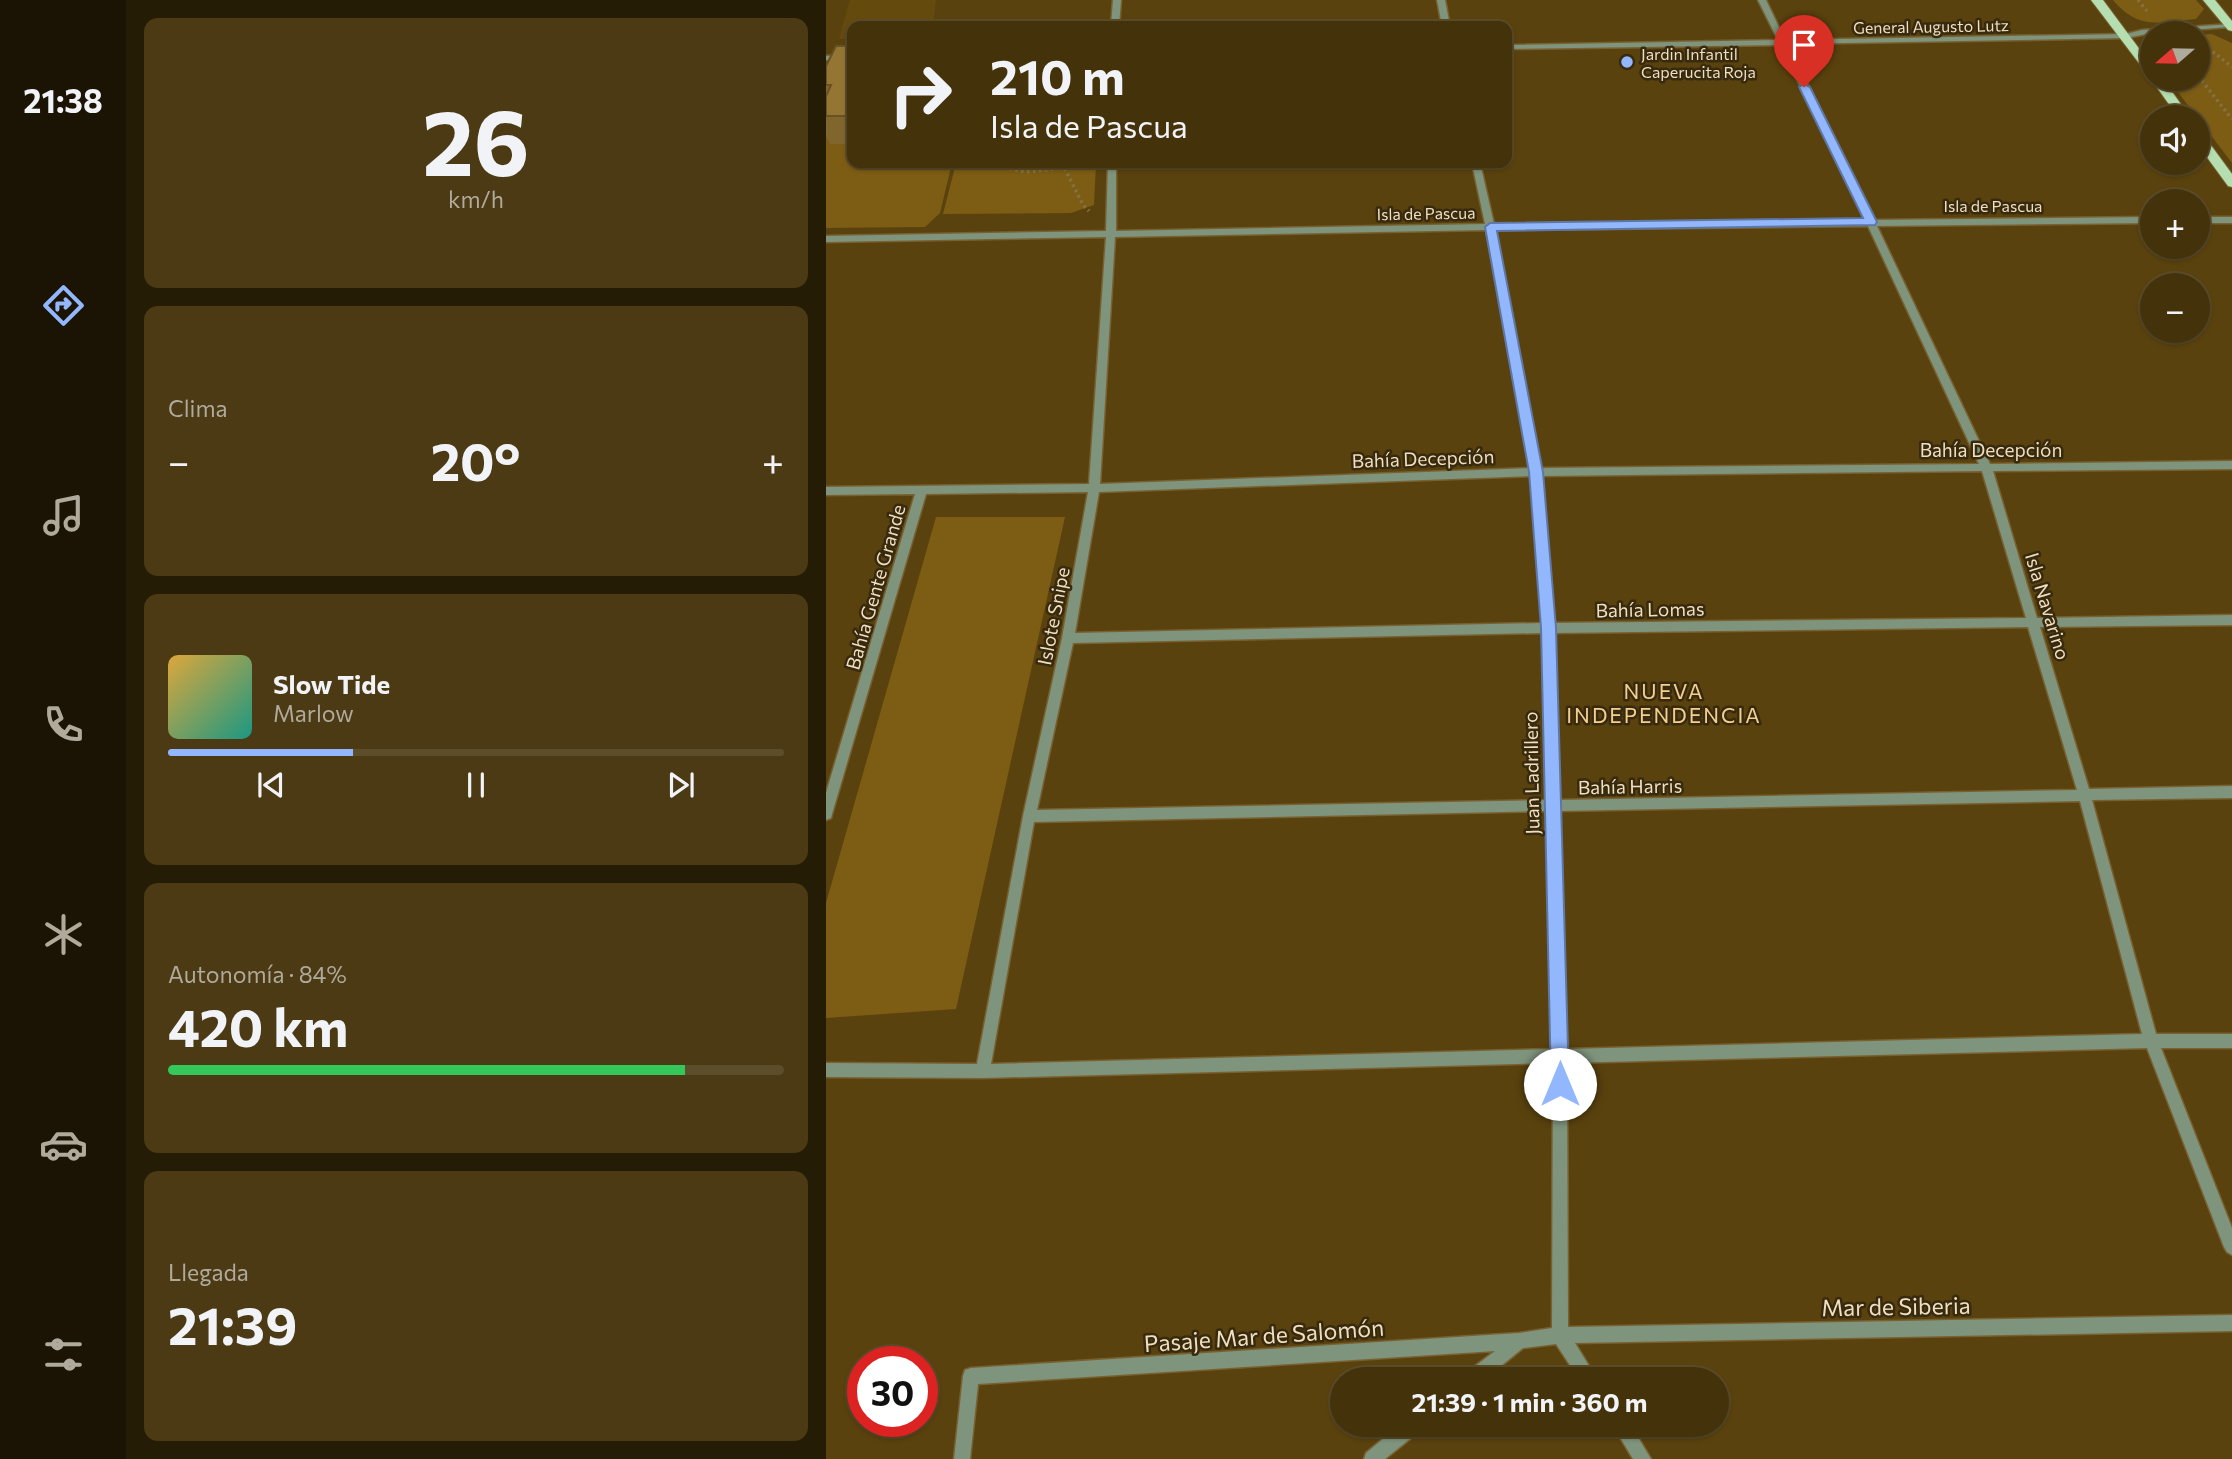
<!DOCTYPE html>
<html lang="es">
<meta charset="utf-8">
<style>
:root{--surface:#44320a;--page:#4b3a13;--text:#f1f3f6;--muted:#afaa9c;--line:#5c4d2b;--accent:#92b7fd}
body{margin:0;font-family:Commissioner,sans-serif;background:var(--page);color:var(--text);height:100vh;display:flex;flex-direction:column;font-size:26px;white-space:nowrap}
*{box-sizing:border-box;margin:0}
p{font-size:23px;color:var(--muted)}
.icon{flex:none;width:38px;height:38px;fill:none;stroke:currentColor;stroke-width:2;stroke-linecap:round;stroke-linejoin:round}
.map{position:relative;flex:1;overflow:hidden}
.side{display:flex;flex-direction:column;gap:18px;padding:18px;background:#251c06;width:700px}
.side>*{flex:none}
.top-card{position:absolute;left:21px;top:21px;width:665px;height:147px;border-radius:14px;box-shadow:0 2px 5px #0004,0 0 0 2px var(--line);background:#44320a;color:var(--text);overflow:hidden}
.needle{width:46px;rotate:250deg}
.buttons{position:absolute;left:1314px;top:21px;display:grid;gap:14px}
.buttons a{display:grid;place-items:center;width:70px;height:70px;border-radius:50%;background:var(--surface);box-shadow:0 2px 5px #0004,0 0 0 2px var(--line);font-size:35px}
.speed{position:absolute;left:21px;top:1346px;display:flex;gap:14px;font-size:35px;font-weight:700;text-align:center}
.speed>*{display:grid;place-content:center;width:91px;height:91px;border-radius:50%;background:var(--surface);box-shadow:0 2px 5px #0004,0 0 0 2px var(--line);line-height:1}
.speed .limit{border:10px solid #d22;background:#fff;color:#111}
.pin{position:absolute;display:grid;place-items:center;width:60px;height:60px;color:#fff;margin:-72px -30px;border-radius:50% 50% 50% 0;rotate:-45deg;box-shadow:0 0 7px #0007}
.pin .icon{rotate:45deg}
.me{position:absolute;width:77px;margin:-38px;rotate:0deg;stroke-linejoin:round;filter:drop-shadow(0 0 5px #0008)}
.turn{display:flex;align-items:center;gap:24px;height:147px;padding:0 28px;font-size:32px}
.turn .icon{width:91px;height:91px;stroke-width:2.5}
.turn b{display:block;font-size:49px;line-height:60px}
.big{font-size:52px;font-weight:700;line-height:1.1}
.side .tile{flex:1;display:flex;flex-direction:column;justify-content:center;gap:10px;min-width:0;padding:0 24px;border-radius:14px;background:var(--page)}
.side .dial{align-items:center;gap:0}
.dial b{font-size:91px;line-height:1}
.song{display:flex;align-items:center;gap:21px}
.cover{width:84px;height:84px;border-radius:10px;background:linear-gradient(135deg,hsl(40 70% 55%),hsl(170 70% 35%))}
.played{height:7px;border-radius:4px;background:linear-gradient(90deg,var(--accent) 30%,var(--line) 30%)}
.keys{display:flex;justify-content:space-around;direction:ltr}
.heat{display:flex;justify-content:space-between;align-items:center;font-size:38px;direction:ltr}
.charge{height:10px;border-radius:5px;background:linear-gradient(90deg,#34c759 84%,var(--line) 0)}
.trip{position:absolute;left:504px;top:1367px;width:399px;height:70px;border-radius:35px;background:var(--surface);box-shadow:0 2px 5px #0004,0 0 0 2px var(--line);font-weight:700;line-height:70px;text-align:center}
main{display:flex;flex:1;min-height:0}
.tab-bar{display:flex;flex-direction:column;width:126px;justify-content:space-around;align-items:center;background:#1b1404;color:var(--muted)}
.tab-bar .icon{width:49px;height:49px}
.tab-bar .selected{color:var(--accent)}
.tab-bar b{font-size:32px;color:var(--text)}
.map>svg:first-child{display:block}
</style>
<main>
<nav class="tab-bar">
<b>21:38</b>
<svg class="icon selected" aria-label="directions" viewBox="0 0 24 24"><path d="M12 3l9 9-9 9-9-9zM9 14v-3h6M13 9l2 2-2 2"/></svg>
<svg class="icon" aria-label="music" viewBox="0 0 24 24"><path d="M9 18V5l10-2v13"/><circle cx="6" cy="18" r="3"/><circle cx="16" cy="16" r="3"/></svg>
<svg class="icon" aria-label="phone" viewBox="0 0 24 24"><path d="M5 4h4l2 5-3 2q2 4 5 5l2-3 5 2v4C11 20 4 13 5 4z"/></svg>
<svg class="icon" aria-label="climate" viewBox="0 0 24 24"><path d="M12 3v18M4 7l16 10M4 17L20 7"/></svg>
<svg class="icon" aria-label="car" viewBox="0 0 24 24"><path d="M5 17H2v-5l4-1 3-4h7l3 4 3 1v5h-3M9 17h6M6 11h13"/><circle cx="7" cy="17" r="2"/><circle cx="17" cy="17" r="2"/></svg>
<svg class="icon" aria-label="filters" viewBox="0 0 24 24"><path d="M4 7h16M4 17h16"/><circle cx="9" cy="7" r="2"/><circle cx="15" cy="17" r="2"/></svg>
</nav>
<section class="side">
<div class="tile dial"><b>26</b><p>km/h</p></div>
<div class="tile"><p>Clima</p>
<div class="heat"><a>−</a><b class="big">20°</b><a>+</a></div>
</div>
<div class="tile">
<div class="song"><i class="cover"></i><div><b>Slow Tide</b><p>Marlow</p></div></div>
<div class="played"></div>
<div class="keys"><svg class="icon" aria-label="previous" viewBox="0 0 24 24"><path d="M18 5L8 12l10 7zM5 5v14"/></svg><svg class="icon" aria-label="pause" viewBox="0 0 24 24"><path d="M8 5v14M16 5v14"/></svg><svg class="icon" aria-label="next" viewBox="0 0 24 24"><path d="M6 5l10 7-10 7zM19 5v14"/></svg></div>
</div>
<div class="tile"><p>Autonomía · 84%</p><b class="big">420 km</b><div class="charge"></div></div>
<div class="tile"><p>Llegada</p><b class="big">21:39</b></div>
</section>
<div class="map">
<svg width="1406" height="1459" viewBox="0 0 1406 1459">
<rect width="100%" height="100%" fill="#5a420e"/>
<polygon fill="#654a0d" points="24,0 110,0 107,26 26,26 26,39 13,39"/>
<g fill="#7d5c14">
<path d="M1287 0H1370L1378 9 1370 19C1334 22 1313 31 1287 0Z"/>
<polygon points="1386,34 1406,43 1406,163 1342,79 1372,79 1372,35"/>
<polygon points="0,68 26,68 26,163 126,163 114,213 99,227 0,228"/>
<polygon points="130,163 270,163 268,205 245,213 117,214"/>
<polygon points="110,517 239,517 130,1009 0,1018 0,903"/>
</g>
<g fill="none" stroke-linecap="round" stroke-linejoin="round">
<defs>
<g id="minor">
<polygon points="287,0 295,0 293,26 285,26"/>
<polygon points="611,0 619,0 624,26 616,26"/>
<path d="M932 0H940L959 40 1300 34 1316 30 1406 24V27H1403L1326 33 1300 38 962 44 1049 220 1326 217V223L1051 226 1164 464 1406 461V469L1167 471 1211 618 1406 615V625L1214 627 1263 789 1406 786V798L1266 800 1330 1034H1406V1048H1335L1406 1228V1255L1401 1252 1398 1247 1321 1048 741 1063 742 1327 1406 1315V1331L749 1343 771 1379H753L730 1344 697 1348 659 1379H638L640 1373 669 1351 152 1384 144 1459H128L137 1376 139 1370 145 1368 693 1333 726 1328 727 1063 157 1078 0 1077V1063L151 1064 197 816 236 638 262 492 100 494 6 814 5 818 0 820V793L89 494 0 495V487L263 484 280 237 0 242V236L280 231 282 163H290V231L659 224 646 163H654L668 224 1040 220 954 45 681 49V45L952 40ZM1042 226 1153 464 715 468 669 230ZM660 230 704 468 274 484 289 237ZM1156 471 1200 618 727 623 716 476ZM705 476 716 623 249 633 273 492ZM1202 627 1251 790 733 800 728 633ZM716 633 720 800 211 810 247 643ZM1254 801 1316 1034 741 1049 734 811ZM721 811 727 1049 165 1064 208 822Z"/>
<polygon points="26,55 26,59 0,60 0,56"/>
<rect x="1372" y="217" width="34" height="6"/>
<polygon points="575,1424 597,1424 595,1430 559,1459 538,1459 540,1453"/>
<polygon points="786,1424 804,1424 825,1459 807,1459"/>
</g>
<g id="major">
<polygon points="1265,0 1277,0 1326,66 1326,76 1322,75"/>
<polygon points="1377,0 1389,0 1406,21 1406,31 1402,30"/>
<polygon points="1326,77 1337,79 1364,117 1352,117 1325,79"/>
<polygon points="1372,132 1376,133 1406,174 1406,187 1402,186 1372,145"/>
</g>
</defs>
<use href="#minor" stroke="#786131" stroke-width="3"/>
<use href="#major" stroke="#786131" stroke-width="2"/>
<g stroke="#877143" stroke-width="3.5" stroke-dasharray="2.5 3.5" stroke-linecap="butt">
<polyline points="1312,0 1321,11"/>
<polyline points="1382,48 1406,67"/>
<polyline points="1372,76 1406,119"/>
<polyline points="160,163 199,172 239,168"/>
<polyline points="236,163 257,205 263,211"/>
</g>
<use href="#minor" fill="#7f947d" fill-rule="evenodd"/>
<use href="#major" fill="#b5dfb0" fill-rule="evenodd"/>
</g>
<polygon fill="#80652d" points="26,46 26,144 4,144 0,136 0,66"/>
<polygon fill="#957534" stroke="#685224" stroke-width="2" points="10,46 26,46 26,116 0,116 0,96 5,85 0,85 0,66"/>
<polygon fill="#92b7fd" stroke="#5f77a4" stroke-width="2" points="978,84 984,87 1051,222 1049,225 671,231 717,472 730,628 743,1084 741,1090 734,1093 727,1090 725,1084 715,628 703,472 659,227 664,223 1037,218 973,87"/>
<circle fill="#92b7fd" stroke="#382a0f" stroke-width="2.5" cx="801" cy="62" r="7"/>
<g text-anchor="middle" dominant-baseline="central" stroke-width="5" stroke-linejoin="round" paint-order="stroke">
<g font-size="16" fill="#f0dfbf" stroke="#382a0f">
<text transform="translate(1105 26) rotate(-1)">General Augusto Lutz</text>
<text x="1167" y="205">Isla de Pascua</text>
<text transform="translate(600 213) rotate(-1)">Isla de Pascua</text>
</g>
<g font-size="16" fill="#f0dfbf" stroke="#382a0f" text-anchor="start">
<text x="815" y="53">Jardin Infantil<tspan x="815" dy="18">Caperucita Roja</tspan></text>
</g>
<g font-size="19" fill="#f0dfbf" stroke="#382a0f">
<text x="1165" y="449">Bahía Decepción</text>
<text transform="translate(597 458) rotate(-2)">Bahía Decepción</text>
<text transform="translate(49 587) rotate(-74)">Bahía Gente Grande</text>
<text transform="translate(1222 606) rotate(73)">Isla Navarino</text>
<text transform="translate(824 609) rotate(-1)">Bahía Lomas</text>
<text transform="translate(227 616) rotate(-79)">Islote Snipe</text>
<text transform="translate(705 773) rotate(-91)">Juan Ladrillero</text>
<text transform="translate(804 786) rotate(-1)">Bahía Harris</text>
</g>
<g font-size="21" letter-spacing="2" fill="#f3cf8e" stroke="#382a0f">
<text x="838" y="690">NUEVA<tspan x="838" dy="24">INDEPENDENCIA</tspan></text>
</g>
<g font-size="23" fill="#f0dfbf" stroke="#382a0f">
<text transform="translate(1070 1306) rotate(-1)">Mar de Siberia</text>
<text transform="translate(438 1335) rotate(-4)">Pasaje Mar de Salomón</text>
</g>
</g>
</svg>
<div class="buttons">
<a><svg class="needle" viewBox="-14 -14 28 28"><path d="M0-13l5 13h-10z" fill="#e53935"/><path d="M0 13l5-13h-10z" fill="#afaa9c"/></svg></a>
<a><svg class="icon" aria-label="sound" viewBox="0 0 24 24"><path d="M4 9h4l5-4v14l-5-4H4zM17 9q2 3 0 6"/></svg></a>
<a>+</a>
<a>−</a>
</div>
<div class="speed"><div class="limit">30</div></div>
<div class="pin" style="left:978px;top:87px;background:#d93025"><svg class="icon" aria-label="arrive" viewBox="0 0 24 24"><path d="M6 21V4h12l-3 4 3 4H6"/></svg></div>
<svg class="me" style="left:734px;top:1084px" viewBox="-20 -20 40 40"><circle r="19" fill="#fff"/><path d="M0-13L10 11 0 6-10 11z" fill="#92b7fd"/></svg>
<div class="trip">21:39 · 1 min · 360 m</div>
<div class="top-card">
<div class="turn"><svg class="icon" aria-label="right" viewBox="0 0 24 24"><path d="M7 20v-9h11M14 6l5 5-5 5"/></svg><div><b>210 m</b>Isla de Pascua</div></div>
</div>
</div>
</main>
